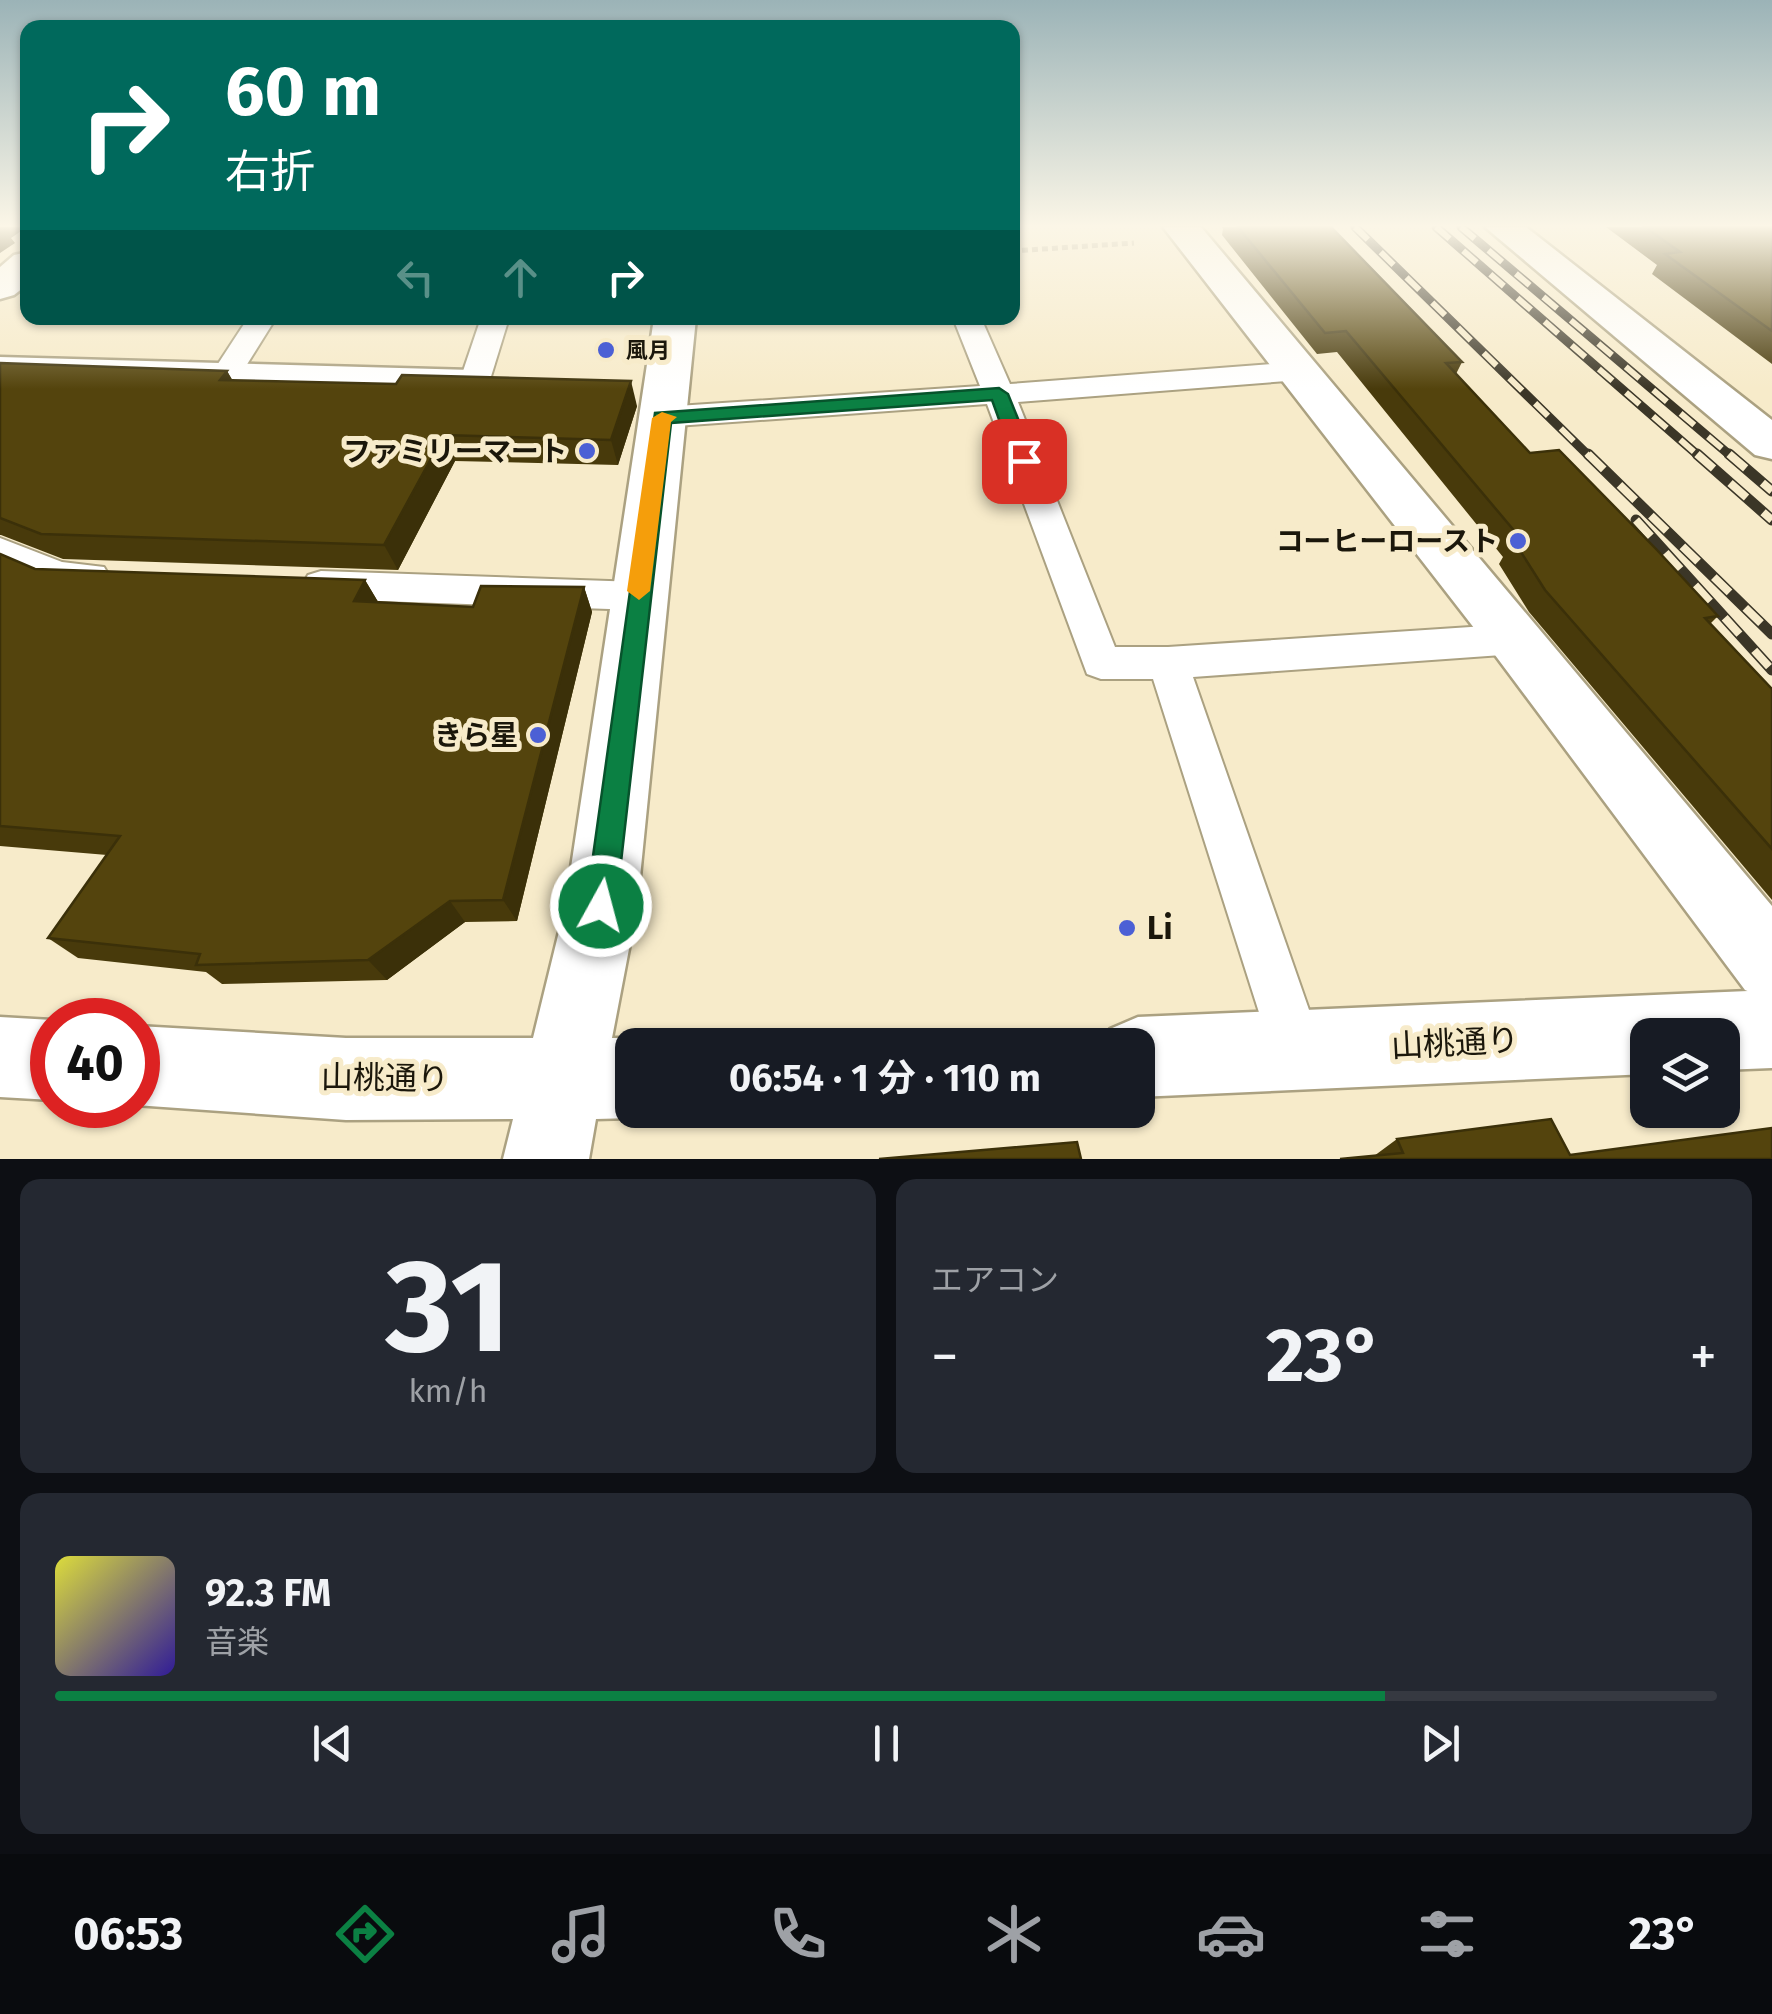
<!DOCTYPE html>
<html lang="ja">
<meta charset="utf-8">
<style>
:root{--surface:#171b24;--page:#242831;--text:#f1f3f6;--muted:#9ea1a6;--line:#363941;--accent:#0b8043}
body{margin:0;font-family:"Fira Sans","Noto Sans JP",sans-serif;background:var(--page);color:var(--text);height:100vh;display:flex;flex-direction:column;font-size:38px;white-space:nowrap}
*{box-sizing:border-box;margin:0}
p{font-size:32px;color:var(--muted)}
.icon{flex:none;width:55px;height:55px;fill:none;stroke:currentColor;stroke-width:2;stroke-linecap:round;stroke-linejoin:round}
.map{position:relative;height:1159px;overflow:hidden}
.details{display:flex;flex-direction:column;gap:20px;padding:20px;background:#0d0f14;flex:1}
.details>*{flex:none}
.hud{position:absolute;left:20px;top:20px;width:1000px;height:305px;border-radius:20px;box-shadow:0 2px 8px #0004;background:#00695c;color:#fff;overflow:hidden}
.tools{position:absolute;left:1630px;top:1018px;display:grid;gap:20px}
.tools a{display:grid;place-items:center;width:110px;height:110px;border-radius:20px;background:var(--surface);box-shadow:0 2px 8px #0004;font-size:50px}
.speed{position:absolute;left:30px;top:998px;display:flex;gap:20px;font-size:50px;font-weight:700;text-align:center}
.speed>*{display:grid;place-content:center;width:130px;height:130px;border-radius:50%;background:var(--surface);box-shadow:0 2px 8px #0004;line-height:1}
.speed .limit{border:15px solid #d22;background:#fff;color:#111}
.pin{position:absolute;display:grid;place-items:center;width:85px;height:85px;color:#fff;margin:-42px;border-radius:20px;box-shadow:0 5px 15px #0006}
.me{position:absolute;width:110px;margin:-55px;rotate:7deg;stroke-linejoin:round;filter:drop-shadow(0 0 8px #0008)}
.turn{display:flex;align-items:center;gap:35px;height:210px;padding:0 40px;font-size:45px}
.turn .icon{width:130px;height:130px;stroke-width:2.5}
.turn b{display:block;font-size:70px;line-height:85px}
.lanes{display:flex;align-items:center;height:95px;padding:0 40px;background:#0003;justify-content:center;gap:50px;direction:ltr}
.lanes .off{opacity:.35}
.big{font-size:75px;font-weight:700;line-height:1.1}
.details .tile{flex:1;display:flex;flex-direction:column;justify-content:center;gap:15px;min-width:0;padding:0 35px;border-radius:20px;background:var(--page)}
.details .dial{align-items:center;gap:0}
.dial b{font-size:130px;line-height:1}
.song{display:flex;align-items:center;gap:30px}
.cover{width:120px;height:120px;border-radius:15px;background:linear-gradient(135deg,hsl(60 70% 55%),hsl(250 70% 35%))}
.played{height:10px;border-radius:5px;background:linear-gradient(90deg,var(--accent) 80%,var(--line) 80%)}
.keys{display:flex;justify-content:space-around;direction:ltr}
.heat{display:flex;justify-content:space-between;align-items:center;font-size:55px;direction:ltr}
.details .tiles{flex:1;display:grid;gap:20px;grid-template-columns:1fr 1fr}
.tile:last-child{grid-column:span 2}
.trip{position:absolute;left:615px;top:1028px;width:540px;height:100px;border-radius:20px;background:var(--surface);box-shadow:0 2px 8px #0004;font-weight:700;line-height:100px;text-align:center}
.dock{display:flex;height:160px;justify-content:space-around;align-items:center;background:#090b0e;color:var(--muted)}
.dock .icon{width:70px;height:70px}
.dock .active{color:var(--accent)}
.dock b{font-size:45px;color:var(--text)}
.map>svg:first-child{display:block}
</style>
<div class="map">
<svg width="1772" height="1159" viewBox="0 0 1772 1159">
<rect width="100%" height="100%" fill="#f7ebca"/>
<g fill="none" stroke-linecap="round" stroke-linejoin="round">
<defs>
<g id="service">
<polygon points="248,318 276,318 236,382 214,382 210,376"/>
<polygon points="481,318 509,318 489,383 485,389 463,389 459,383"/>
<polygon points="953,318 981,318 1010,384 1300,362 1311,365 1315,371 1311,377 1300,380 1018,402 1115,647 1168,647 1516,624 1530,628 1536,639 1530,650 1516,654 1193,677 1323,1050 1315,1069 1296,1077 1277,1069 1153,679 1101,679 1087,674 987,404 662,427 651,424 646,417 651,410 662,407 980,386"/>
<path d="M0 538 62 562 104 567 110 577 104 587C66 598 34 581 0 566Z"/>
<polygon points="321,571 638,582 651,586 657,596 651,606 638,610 321,599 308,595 302,585 308,575"/>
</g>
<g id="minor">
<polygon points="1163,227 1201,227 1772,906 1772,1001 1745,990 1495,655"/>
<polygon points="1485,227 1526,227 1772,420 1772,459 1755,455"/>
<polygon points="28,252 28,284 14,295 0,299 0,267 14,255"/>
<polygon points="0,357 472,370 488,374 494,383 488,392 472,396 0,383"/>
</g>
<g id="tertiary">
<polygon points="654,318 696,318 637,907 612,1038 632,1038 650,1045 632,1045 632,1110 652,1110 632,1118 596,1119 589,1159 503,1159 513,1119 346,1120 135,1105 138,1026 346,1038 533,1038 565,907"/>
<polygon points="1772,990 1772,1068 1722,1070 1722,1035 1648,1035 1648,1074 1138,1097 1138,1045 1103,1045 1110,1029 1138,1017"/>
<polygon points="0,1017 52,1020 52,1100 0,1097"/>
</g>
</defs>
<use href="#service" stroke="#aba181" stroke-width="4"/>
<use href="#minor" stroke="#aba181" stroke-width="5"/>
<use href="#tertiary" stroke="#aba181" stroke-width="5"/>
<polyline stroke="#ada48a" stroke-width="5" stroke-dasharray="6 4" stroke-linecap="butt" points="1012,251 1134,243"/>
<use href="#service" fill="#fff" fill-rule="evenodd"/>
<use href="#minor" fill="#fff" fill-rule="evenodd"/>
<use href="#tertiary" fill="#fff" fill-rule="evenodd"/>
<defs>
<g id="rail-far1">
<polyline points="1355,227 1590,457"/>
<polyline points="1436,227 1700,457"/>
<polyline points="1461,227 1732,457"/>
</g>
<g id="rail">
<polyline points="1588,454 1772,634"/>
<polyline points="1697,454 1772,520"/>
<polyline points="1729,454 1772,491"/>
<polyline points="1636,520 1772,670"/>
</g>
</defs>
<use href="#rail-far1" stroke="#3b3627" stroke-width="9"/>
<use href="#rail" stroke="#3b3627" stroke-width="11"/>
<use href="#rail-far1" stroke="#f7ebca" stroke-width="6" stroke-dasharray="18" stroke-linecap="butt"/>
<use href="#rail" stroke="#f7ebca" stroke-width="8" stroke-dasharray="22" stroke-linecap="butt"/>
</g>
<g fill="#483a0b">
<polygon points="1222,227 1331,227 1462,362 1456,374 1530,453 1718,616 1710,624 1772,689 1772,900 1529,612 1499,564 1503,557 1337,352 1317,354 1222,235 1223,229"/>
<polygon points="1606,227 1772,227 1772,364 1652,274 1657,265"/>
<polygon points="0,363 227,371 232,380 637,406 618,465 455,461 398,570 63,559 1,535 0,535"/>
<polygon points="0,554 35,569 365,580 378,602 473,607 584,587 592,612 517,921 465,922 387,980 222,984 206,972 78,958 48,938 107,855 0,846"/>
<polygon points="1397,1139 1570,1155 1772,1159 1374,1156"/>
</g>
<g fill="#3b3009">
<polygon points="0,227 27,227 11,238 15,243 0,253"/>
<polygon points="227,371 242,396 220,380"/>
<polygon points="631,381 637,406 618,465 611,440"/>
<polygon points="444,435 455,461 398,570 384,545"/>
<polygon points="365,580 380,605 354,601"/>
<polygon points="584,587 592,612 517,921 503,900"/>
<polygon points="450,901 465,922 387,980 368,960"/>
</g>
<g fill="#54440d" stroke="#3b3009" stroke-width="2.5">
<polygon points="1238,227 1331,227 1462,362 1446,363 1530,453 1559,450 1657,550 1718,616 1705,618 1772,689 1772,849 1545,590 1514,541 1522,540 1346,331 1325,333"/>
<polygon points="1645,227 1772,227 1772,331 1665,254 1680,252"/>
<polygon points="0,363 227,371 220,380 396,384 402,375 631,381 611,440 444,435 384,545 41,534 0,518"/>
<polygon points="0,554 35,569 365,580 354,601 473,607 481,586 584,587 503,900 450,901 368,960 196,965 200,954 48,938 120,836 0,826"/>
<polygon points="1551,1119 1570,1155 1772,1128 1772,1159 1340,1159 1403,1153 1397,1139"/>
<polygon points="1077,1142 1081,1159 879,1159"/>
</g>
<linearGradient id="sky" x2="0" y2="1"><stop stop-color="#9bb3b7"/><stop offset="0.58" stop-color="#fbf6e7"/><stop offset="1" stop-color="#fbf6e7" stop-opacity="0"/></linearGradient>
<rect width="1772" height="389" fill="url(#sky)"/>
<polygon fill="#0b8043" stroke="#07532c" stroke-width="2.5" points="999,388 1008,394 1035,461 1032,466 1024,468 1014,461 992,400 671,423 616,906 612,917 601,921 590,917 586,906 655,413"/>
<polygon fill="#f59e0b" points="662,412 677,417 671,422 650,591 639,600 627,591 652,418"/>
<g fill="#4c60d5" stroke="#f7ebca" stroke-width="4">
<circle cx="606" cy="350" r="10"/>
<circle cx="587" cy="451" r="10"/>
<circle cx="1518" cy="541" r="10"/>
<circle cx="538" cy="735" r="10"/>
<circle cx="1127" cy="928" r="10"/>
</g>
<g text-anchor="middle" dominant-baseline="central" stroke-width="10" stroke-linejoin="round" paint-order="stroke">
<g font-size="22" font-weight="bold" fill="#1b170b" stroke="#f7ebca" text-anchor="start">
<text x="626" y="350">風月</text>
</g>
<g font-size="28" font-weight="bold" fill="#1b170b" stroke="#f7ebca" text-anchor="end">
<text x="567" y="451">ファミリーマート</text>
<text x="1498" y="541">コーヒーロースト</text>
<text x="518" y="735">きら星</text>
</g>
<g font-size="32" font-weight="bold" fill="#1b170b" stroke="#f7ebca" text-anchor="start">
<text x="1147" y="928">Li</text>
</g>
<g font-size="32" fill="#1b170b" stroke="#f7ebca">
<text transform="translate(1455 1043) rotate(-3)">山桃通り</text>
<text transform="translate(385 1078) rotate(1)">山桃通り</text>
</g>
</g>
</svg>
<div class="tools">
<a><svg class="icon" aria-label="layers" viewBox="0 0 24 24"><path d="M12 4l9 5-9 5-9-5zM3 14l9 5 9-5"/></svg></a>
</div>
<div class="speed"><div class="limit">40</div></div>
<div class="pin" style="left:1024px;top:461px;background:#d93025"><svg class="icon" aria-label="arrive" viewBox="0 0 24 24"><path d="M6 21V4h12l-3 4 3 4H6"/></svg></div>
<svg class="me" style="left:601px;top:906px" viewBox="-20 -20 40 40"><circle r="17" fill="#0b8043" stroke="#fff" stroke-width="3"/><path d="M0-11L8 9 0 5-8 9z" fill="#fff"/></svg>
<div class="trip">06:54 · 1 分 · 110 m</div>
<div class="hud">
<div class="turn"><svg class="icon" aria-label="right" viewBox="0 0 24 24"><path d="M7 20v-9h11M14 6l5 5-5 5"/></svg><div><b>60 m</b>右折</div></div>
<div class="lanes"><svg class="icon off" aria-label="left" viewBox="0 0 24 24"><path d="M17 20v-9H6M10 6l-5 5 5 5"/></svg><svg class="icon off" aria-label="ahead" viewBox="0 0 24 24"><path d="M12 20V5M6 11l6-6 6 6"/></svg><svg class="icon" aria-label="right" viewBox="0 0 24 24"><path d="M7 20v-9h11M14 6l5 5-5 5"/></svg></div>
</div>
</div>
<section class="details">
<div class="tiles">
<div class="tile dial"><b>31</b><p>km/h</p></div>
<div class="tile"><p>エアコン</p>
<div class="heat"><a>−</a><b class="big">23°</b><a>+</a></div>
</div>
<div class="tile">
<div class="song"><i class="cover"></i><div><b>92.3 FM</b><p>音楽</p></div></div>
<div class="played"></div>
<div class="keys"><svg class="icon" aria-label="previous" viewBox="0 0 24 24"><path d="M18 5L8 12l10 7zM5 5v14"/></svg><svg class="icon" aria-label="pause" viewBox="0 0 24 24"><path d="M8 5v14M16 5v14"/></svg><svg class="icon" aria-label="next" viewBox="0 0 24 24"><path d="M6 5l10 7-10 7zM19 5v14"/></svg></div>
</div>
</div>
</section>
<nav class="dock">
<b>06:53</b>
<svg class="icon active" aria-label="directions" viewBox="0 0 24 24"><path d="M12 3l9 9-9 9-9-9zM9 14v-3h6M13 9l2 2-2 2"/></svg>
<svg class="icon" aria-label="music" viewBox="0 0 24 24"><path d="M9 18V5l10-2v13"/><circle cx="6" cy="18" r="3"/><circle cx="16" cy="16" r="3"/></svg>
<svg class="icon" aria-label="phone" viewBox="0 0 24 24"><path d="M5 4h4l2 5-3 2q2 4 5 5l2-3 5 2v4C11 20 4 13 5 4z"/></svg>
<svg class="icon" aria-label="climate" viewBox="0 0 24 24"><path d="M12 3v18M4 7l16 10M4 17L20 7"/></svg>
<svg class="icon" aria-label="car" viewBox="0 0 24 24"><path d="M5 17H2v-5l4-1 3-4h7l3 4 3 1v5h-3M9 17h6M6 11h13"/><circle cx="7" cy="17" r="2"/><circle cx="17" cy="17" r="2"/></svg>
<svg class="icon" aria-label="filters" viewBox="0 0 24 24"><path d="M4 7h16M4 17h16"/><circle cx="9" cy="7" r="2"/><circle cx="15" cy="17" r="2"/></svg>
<b>23°</b>
</nav>
